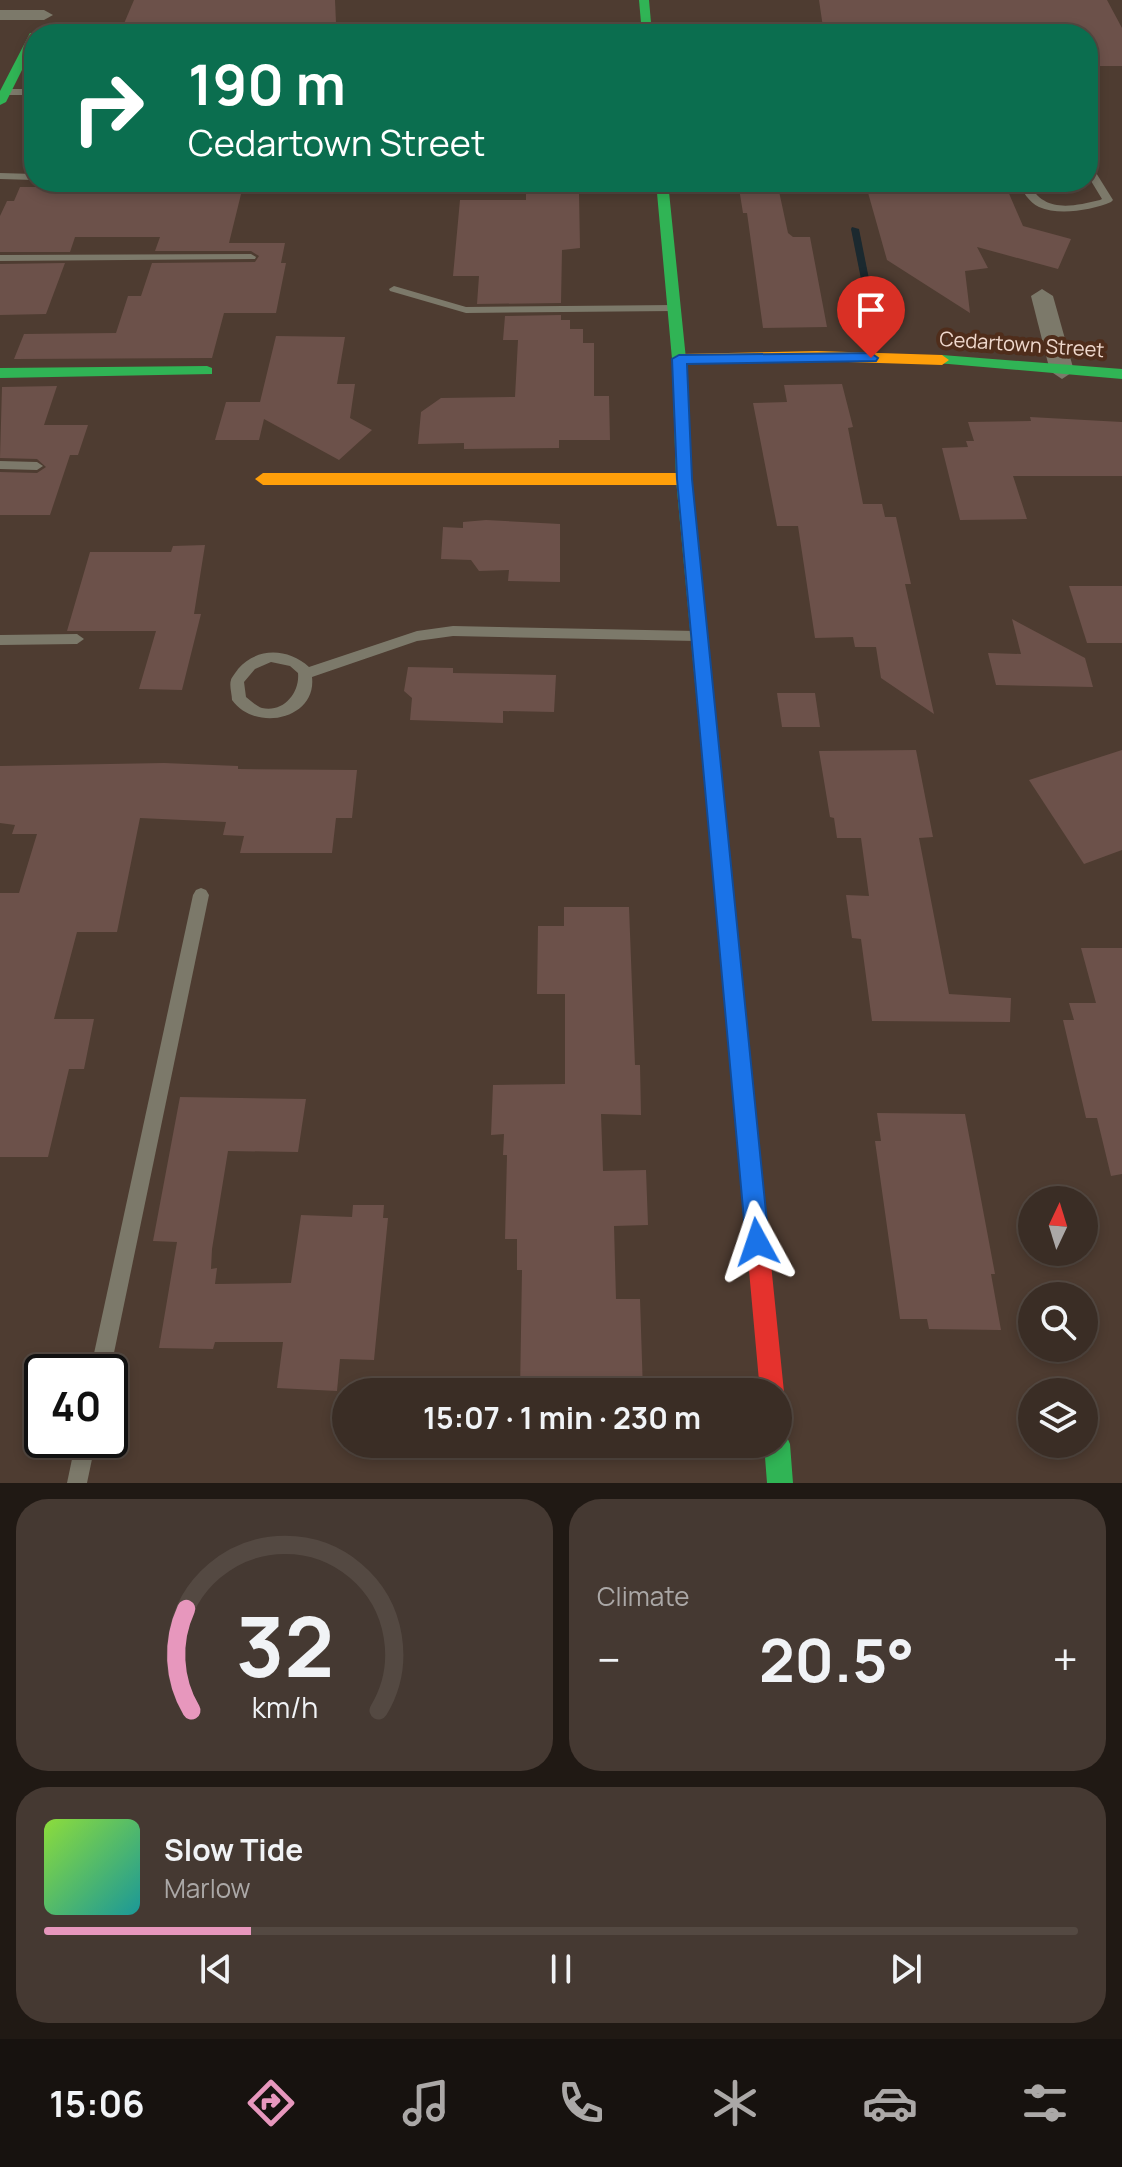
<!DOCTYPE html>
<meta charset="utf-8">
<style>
:root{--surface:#3a2d25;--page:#453932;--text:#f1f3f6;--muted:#aba8a7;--line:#544942;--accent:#e797bd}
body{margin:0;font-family:Manrope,sans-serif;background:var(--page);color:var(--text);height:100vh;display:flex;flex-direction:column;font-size:30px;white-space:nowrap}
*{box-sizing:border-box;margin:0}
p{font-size:26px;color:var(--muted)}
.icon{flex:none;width:44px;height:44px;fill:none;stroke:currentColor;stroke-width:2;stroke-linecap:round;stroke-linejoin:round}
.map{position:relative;height:1483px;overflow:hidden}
.panel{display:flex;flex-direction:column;gap:16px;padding:16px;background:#201914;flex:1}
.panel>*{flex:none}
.hud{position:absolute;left:24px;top:24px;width:1074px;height:168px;border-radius:32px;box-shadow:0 4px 12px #0003,0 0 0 2px var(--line);background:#0b6e4f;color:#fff;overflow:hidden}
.needle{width:52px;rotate:4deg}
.controls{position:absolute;left:1018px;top:1186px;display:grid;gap:16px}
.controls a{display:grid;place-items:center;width:80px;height:80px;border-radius:50%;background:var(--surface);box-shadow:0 4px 12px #0003,0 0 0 2px var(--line);font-size:40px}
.speed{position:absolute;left:24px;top:1354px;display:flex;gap:16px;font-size:40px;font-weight:700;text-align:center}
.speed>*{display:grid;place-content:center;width:104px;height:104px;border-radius:50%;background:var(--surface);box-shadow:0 4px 12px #0003,0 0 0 2px var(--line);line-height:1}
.speed .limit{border:4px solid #111;border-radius:12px;background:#fff;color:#111}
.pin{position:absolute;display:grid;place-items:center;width:68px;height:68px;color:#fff;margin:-82px -34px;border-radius:50% 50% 50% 0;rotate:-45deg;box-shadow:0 0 8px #0007}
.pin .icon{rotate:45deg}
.me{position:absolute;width:88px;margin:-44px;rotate:355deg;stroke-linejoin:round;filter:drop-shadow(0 0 6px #0008)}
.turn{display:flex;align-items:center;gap:28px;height:168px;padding:0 32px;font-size:36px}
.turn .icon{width:104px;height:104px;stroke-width:2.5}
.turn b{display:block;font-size:56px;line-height:68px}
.big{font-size:60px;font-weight:700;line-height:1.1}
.panel .card{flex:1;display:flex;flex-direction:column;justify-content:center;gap:12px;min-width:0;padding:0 28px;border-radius:32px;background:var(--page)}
.panel .dial{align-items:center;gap:0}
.dial svg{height:208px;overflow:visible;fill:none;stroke:var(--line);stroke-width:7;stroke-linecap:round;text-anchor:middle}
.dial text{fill:var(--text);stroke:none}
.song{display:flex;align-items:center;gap:24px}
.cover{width:96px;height:96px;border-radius:12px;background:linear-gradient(135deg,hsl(90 70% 55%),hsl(180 70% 35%))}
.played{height:8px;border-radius:4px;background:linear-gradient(90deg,var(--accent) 20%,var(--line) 20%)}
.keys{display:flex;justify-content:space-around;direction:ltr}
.heat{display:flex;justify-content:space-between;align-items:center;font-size:44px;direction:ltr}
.panel .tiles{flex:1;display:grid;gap:16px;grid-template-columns:1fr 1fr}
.card:last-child{grid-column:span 2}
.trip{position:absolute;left:332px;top:1378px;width:460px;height:80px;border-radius:40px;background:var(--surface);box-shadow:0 4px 12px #0003,0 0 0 2px var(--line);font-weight:700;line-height:80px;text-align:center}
.tabs{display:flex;height:128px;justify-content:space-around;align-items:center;background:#17120f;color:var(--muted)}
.tabs .icon{width:56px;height:56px}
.tabs .active{color:var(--accent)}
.tabs b{font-size:36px;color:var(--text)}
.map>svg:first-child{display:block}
</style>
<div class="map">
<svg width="1122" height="1483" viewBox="0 0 1122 1483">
<rect width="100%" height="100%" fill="#4e3c31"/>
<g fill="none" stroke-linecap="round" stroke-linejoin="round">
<polygon fill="#1b292f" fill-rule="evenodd" points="852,227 859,229 880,334 876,337 872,334 851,229"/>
</g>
<g fill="#6c514a">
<polygon points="134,0 335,0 336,23 120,33"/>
<polygon points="819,0 1107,0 1122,28 1122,66 1097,66 1088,46 1088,34 824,34"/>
<polygon points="214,182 244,182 229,243 285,243 281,263 286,263 276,313 224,313 212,358 14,359 24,334 116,333 128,296 141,296 152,263 255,262 259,256 251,251 155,251 160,237 75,237 70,252 0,252 0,216 7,201 14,201 20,187 94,187 92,192 208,192"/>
<polygon points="738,182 777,182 788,233 793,237 810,237 827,327 763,328 747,213 743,213"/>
<polygon points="865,182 1004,182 1023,226 1071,239 1058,269 977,247 988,268 965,271 970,313 887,260"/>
<polygon points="526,194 579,194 580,248 562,250 561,303 477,304 479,276 453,276 460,200 526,200"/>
<polygon points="65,263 46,314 0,315 0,264"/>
<polygon points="561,315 561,320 570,320 570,329 583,329 583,343 594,343 594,396 609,396 610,440 559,440 559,448 464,449 464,443 418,444 421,412 441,398 515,397 518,340 503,340 505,316"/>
<polygon points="276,336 345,337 337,384 355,384 350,418 372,430 339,460 264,419 259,440 215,440 226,402 260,402"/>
<polygon points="842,384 853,427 848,428 863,504 882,504 885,517 896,517 911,584 905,584 934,714 881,678 876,647 855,647 853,637 815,638 798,526 777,526 753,403 787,402 784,385"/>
<polygon points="57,386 44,425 88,425 78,455 70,455 50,515 0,515 0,472 37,473 46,467 37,459 0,458 2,387"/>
<polygon points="1030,417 1122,422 1122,476 1013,476 1027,519 960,520 942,448 968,447 966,441 974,441 968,422 1031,421"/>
<polygon points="486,520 560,524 560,582 508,581 509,570 479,571 471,560 441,559 443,527 463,528 463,522"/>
<polygon points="205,545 194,614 201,614 182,690 139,689 156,631 67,631 90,552 171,552 173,546"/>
<polygon points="1069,586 1122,586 1122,643 1087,643"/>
<polygon points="1012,619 1085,658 1093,687 996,685 988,653 1021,654"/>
<polygon points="408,667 453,668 453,673 556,675 554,712 503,711 503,723 410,720 412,698 404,691"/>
<polygon points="777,693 815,693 820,727 782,727"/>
<polygon points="916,750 933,837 919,838 949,994 1011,998 1010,1022 872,1021 861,939 852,938 846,895 869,896 861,838 837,838 834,818 830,817 819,751"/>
<polygon points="1122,750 1122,850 1084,864 1029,780"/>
<polygon points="164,763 238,766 238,769 357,770 352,818 336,818 332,853 240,853 244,836 223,835 226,822 140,818 117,932 77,932 54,1019 94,1019 84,1069 69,1069 48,1157 0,1157 0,893 19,893 37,834 12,834 15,825 0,823 0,766"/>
<polygon points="564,907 629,907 635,1065 640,1065 641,1115 601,1114 603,1171 646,1170 648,1225 614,1226 616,1299 640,1299 643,1392 520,1392 522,1270 517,1270 517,1239 505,1239 507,1155 503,1155 504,1134 491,1135 493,1085 565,1084 565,994 537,994 538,926 564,926"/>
<polygon points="1081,948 1122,948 1122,1174 1111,1176 1097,1118 1086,1118 1063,1020 1074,1020 1069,1003 1096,1003"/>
<polygon points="180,1097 306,1099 298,1152 228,1151 212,1249 211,1269 217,1268 215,1284 291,1283 301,1215 352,1217 353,1205 384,1205 383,1218 388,1218 374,1360 340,1359 337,1391 277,1388 283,1342 215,1342 213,1349 159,1348 177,1242 153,1241"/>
<polygon points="877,1113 965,1114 995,1274 991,1274 1001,1330 929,1329 927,1319 900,1319 875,1141 881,1141"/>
</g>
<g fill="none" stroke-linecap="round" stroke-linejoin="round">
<g fill="#7c796a" fill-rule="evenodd">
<polygon points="34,89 34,95 5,95 1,92 5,89"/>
<path d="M1088 165 1093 168 1113 200 1111 202C1092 210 1059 216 1039 207 1029 202 1023 192 1018 182H1028C1043 213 1071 207 1100 200L1102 199 1088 176Z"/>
<polygon points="0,173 34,174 34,180 0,179"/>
<polygon points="251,254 256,257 255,259 0,261 0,255"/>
<polygon points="394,286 466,307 674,305 679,308 674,311 466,313 390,291 389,289"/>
<polygon points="0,461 37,462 43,466 37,470 0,469"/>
<path d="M453 626 696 631 703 636 696 641 453 636 417 641 312 677C317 719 256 733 232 700 232 694 229 685 231 680 231 678 237 671 238 669 257 647 288 648 309 667L417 631ZM271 662 290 666 298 673C300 693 283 713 262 708 256 706 251 701 246 697L244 682 255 669Z"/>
<polygon points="77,634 84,639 77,644 0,645 0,635"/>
<polygon points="201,888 206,890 209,895 110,1372 90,1372 193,895 196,890"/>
<polygon points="76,1440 96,1440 87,1483 67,1483"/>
</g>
<g fill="#7c796a" fill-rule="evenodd">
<polygon points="0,10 44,10 53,15 44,20 0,20"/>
<polygon points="1042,289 1053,296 1074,371 1062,379 1050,371 1031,296"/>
</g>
<g fill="#30b455" fill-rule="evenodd">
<polygon points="639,0 649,0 652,34 642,34"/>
<polygon points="30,33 39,34 34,34 34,46 6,102 0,105 0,91"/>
<polygon points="656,182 668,182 686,359 692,479 747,1027 744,1034 737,1037 730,1034 727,1027 676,479 672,359"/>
<polygon points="942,355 1122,369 1122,379 937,363 937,357"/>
<polygon points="207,366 212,368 212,374 0,378 0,368"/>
<polygon points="778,1432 786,1435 790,1444 793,1483 767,1483 764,1444 778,1444"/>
</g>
<g fill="#ff9f0a" fill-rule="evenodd">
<polygon points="817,351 942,355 949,360 942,365 817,361 679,364 672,359 679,354"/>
<polygon points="263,473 684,473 692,479 684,485 263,485 255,479"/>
</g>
<polygon fill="#e5322d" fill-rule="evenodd" points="737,1017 744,1020 747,1027 784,1392 778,1402 778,1392 760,1392 727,1027 730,1020"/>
</g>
<polygon fill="#1a73e8" stroke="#114b97" stroke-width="2" points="871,353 878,358 876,361 687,364 692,479 769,1242 766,1250 757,1253 749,1250 746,1242 677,479 672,359 679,355"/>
<g text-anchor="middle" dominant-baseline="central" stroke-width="8" stroke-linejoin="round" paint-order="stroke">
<g font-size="20" fill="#f0d9ce" stroke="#4f2d1b">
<text transform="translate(1022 344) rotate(4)">Cedartown Street</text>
</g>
</g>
</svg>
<div class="controls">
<a><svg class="needle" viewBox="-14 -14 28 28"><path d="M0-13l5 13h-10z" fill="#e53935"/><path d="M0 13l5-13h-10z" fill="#aba8a7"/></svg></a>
<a><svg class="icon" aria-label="search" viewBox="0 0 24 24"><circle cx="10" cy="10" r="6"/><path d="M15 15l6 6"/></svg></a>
<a><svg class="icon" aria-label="layers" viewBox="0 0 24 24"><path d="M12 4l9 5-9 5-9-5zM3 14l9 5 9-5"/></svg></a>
</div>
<div class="speed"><div class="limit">40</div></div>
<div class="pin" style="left:871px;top:358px;background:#d93025"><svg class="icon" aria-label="arrive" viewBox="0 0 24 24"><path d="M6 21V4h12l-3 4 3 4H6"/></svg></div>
<svg class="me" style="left:757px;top:1242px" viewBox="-20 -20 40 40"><path d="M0-17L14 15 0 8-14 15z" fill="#1a73e8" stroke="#fff" stroke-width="4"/></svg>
<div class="trip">15:07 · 1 min · 230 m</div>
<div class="hud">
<div class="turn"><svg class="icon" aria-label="right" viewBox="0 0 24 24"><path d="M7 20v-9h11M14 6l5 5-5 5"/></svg><div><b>190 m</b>Cedartown Street</div></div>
</div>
</div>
<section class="panel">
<div class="tiles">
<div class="card dial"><svg viewBox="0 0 100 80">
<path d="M14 69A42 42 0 1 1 86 69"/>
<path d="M14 69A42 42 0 0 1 12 30" stroke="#e797bd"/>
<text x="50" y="56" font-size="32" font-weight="700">32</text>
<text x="50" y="72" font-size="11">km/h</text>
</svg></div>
<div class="card"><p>Climate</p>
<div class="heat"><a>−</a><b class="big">20.5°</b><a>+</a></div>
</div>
<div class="card">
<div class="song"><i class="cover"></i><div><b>Slow Tide</b><p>Marlow</p></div></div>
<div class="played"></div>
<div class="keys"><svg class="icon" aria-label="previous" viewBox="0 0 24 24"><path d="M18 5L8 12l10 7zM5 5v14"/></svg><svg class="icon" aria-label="pause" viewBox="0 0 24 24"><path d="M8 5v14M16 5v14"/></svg><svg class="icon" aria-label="next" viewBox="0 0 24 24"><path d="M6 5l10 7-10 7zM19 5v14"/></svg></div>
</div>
</div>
</section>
<nav class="tabs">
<b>15:06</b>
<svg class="icon active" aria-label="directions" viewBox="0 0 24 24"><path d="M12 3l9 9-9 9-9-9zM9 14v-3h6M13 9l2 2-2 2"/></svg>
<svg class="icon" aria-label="music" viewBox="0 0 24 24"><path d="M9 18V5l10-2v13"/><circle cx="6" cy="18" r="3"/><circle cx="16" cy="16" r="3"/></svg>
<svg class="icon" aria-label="phone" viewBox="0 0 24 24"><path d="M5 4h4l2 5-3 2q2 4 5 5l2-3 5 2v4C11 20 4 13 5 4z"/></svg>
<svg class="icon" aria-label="climate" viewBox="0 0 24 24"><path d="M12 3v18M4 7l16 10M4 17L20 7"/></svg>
<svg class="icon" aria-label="car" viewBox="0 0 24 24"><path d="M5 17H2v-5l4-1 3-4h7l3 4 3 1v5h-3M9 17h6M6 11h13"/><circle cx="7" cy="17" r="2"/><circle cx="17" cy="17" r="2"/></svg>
<svg class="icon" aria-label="filters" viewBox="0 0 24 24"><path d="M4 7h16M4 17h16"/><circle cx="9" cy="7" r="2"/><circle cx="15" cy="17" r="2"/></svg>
</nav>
